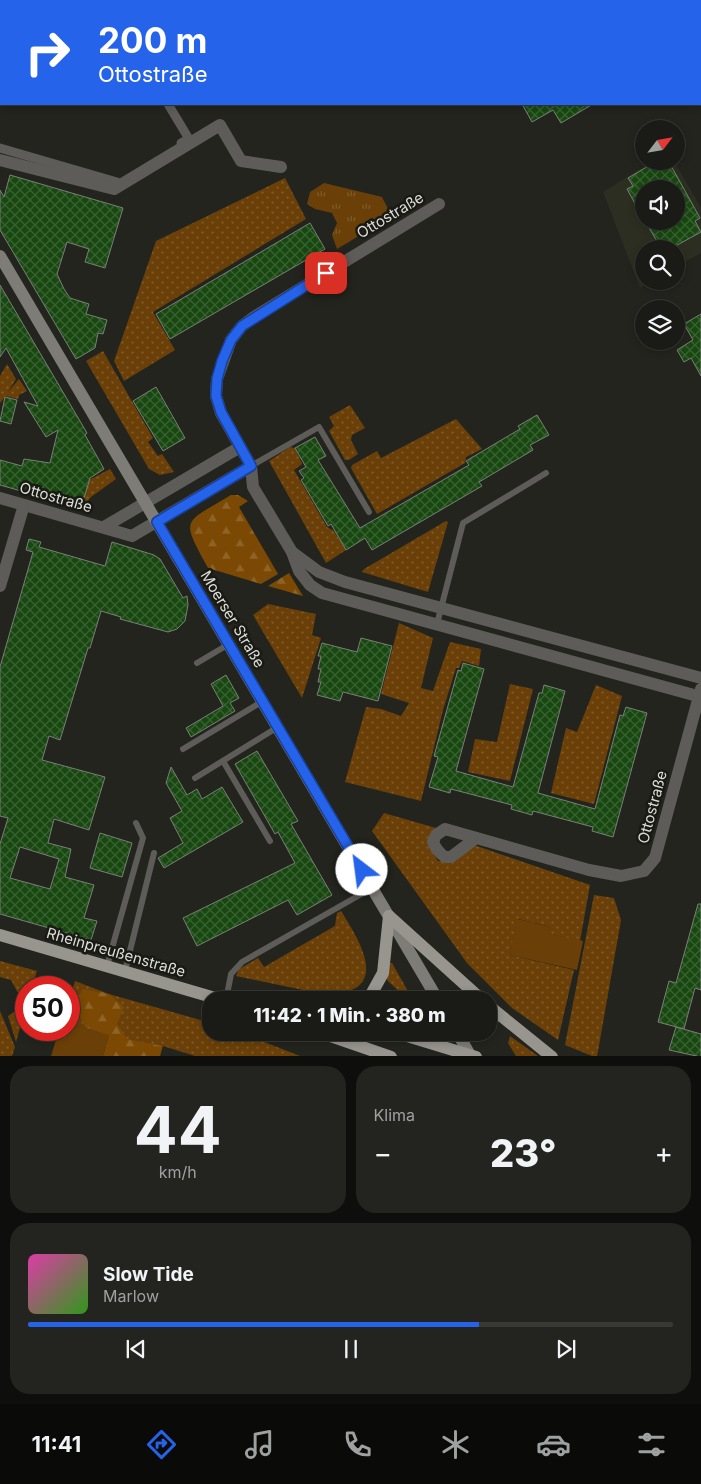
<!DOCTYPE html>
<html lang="de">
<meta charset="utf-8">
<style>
:root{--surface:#1a1b16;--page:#23241f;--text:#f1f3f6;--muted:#9fa1a1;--line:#383935;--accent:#2563eb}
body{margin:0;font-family:Inter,sans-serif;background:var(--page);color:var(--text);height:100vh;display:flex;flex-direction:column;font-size:19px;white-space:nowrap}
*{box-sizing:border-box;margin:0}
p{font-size:16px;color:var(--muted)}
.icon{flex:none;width:28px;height:28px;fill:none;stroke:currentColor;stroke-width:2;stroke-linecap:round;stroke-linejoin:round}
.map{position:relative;height:1056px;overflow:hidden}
.panel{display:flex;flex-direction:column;gap:10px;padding:10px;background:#0e0f0c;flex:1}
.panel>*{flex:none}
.banner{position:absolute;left:0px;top:0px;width:701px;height:105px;box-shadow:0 2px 8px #0003,0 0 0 1px var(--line);background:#2563eb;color:#fff;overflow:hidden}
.needle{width:32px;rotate:59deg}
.fabs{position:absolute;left:635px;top:120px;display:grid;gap:10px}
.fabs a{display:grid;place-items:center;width:50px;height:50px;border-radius:50%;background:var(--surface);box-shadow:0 2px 8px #0003,0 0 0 1px var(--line);font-size:25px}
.speed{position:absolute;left:15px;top:976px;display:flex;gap:10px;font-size:25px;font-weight:700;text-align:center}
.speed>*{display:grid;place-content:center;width:65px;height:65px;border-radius:50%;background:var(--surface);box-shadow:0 2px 8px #0003,0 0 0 1px var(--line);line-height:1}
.speed .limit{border:8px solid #d22;background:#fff;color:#111}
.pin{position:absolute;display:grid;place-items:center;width:42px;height:42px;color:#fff;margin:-21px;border-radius:10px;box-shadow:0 2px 8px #0006}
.me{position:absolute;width:55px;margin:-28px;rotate:330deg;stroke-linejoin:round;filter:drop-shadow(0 0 4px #0008)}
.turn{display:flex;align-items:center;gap:18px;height:105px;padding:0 15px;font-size:22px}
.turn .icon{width:65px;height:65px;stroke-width:2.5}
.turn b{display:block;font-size:35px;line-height:42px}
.big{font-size:38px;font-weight:800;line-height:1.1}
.panel .card{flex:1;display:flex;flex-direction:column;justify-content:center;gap:8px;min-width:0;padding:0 18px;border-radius:20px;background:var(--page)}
.panel .dial{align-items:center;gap:0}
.dial b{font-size:65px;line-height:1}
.song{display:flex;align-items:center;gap:15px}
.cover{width:60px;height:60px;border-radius:8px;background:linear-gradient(135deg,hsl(320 70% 55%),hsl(110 70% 35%))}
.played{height:5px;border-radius:2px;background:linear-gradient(90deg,var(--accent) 70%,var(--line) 70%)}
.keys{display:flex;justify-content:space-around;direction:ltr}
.heat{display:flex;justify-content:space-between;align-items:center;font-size:28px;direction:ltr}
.panel .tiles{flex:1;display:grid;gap:10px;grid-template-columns:1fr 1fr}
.card:last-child{grid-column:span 2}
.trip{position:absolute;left:202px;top:991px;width:295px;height:50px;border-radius:20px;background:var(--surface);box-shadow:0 2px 8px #0003,0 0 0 1px var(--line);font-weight:800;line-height:50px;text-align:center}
.menu{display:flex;height:80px;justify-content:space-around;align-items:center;background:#0a0b09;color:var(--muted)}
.menu .icon{width:35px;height:35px}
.menu .on{color:var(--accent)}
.menu b{font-size:22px;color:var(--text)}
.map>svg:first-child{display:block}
</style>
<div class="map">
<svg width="701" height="1057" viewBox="0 0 701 1057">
<defs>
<pattern id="grass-dots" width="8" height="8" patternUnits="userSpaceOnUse" patternTransform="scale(1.25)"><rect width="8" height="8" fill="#6b4008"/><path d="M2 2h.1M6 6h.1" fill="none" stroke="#805b2b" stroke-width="1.8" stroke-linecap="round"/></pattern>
<pattern id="forest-firs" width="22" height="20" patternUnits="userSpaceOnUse" patternTransform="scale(1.25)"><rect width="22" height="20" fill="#7b4903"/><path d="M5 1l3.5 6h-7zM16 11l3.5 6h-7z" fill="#8d6327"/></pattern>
<pattern id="park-tufts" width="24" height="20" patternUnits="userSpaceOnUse" patternTransform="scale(1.25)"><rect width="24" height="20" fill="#6b4008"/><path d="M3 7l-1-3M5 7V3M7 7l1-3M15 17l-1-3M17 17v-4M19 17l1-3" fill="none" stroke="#805b2b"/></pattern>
<pattern id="building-cross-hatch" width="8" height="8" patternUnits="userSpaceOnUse" patternTransform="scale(1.25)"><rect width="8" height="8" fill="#184810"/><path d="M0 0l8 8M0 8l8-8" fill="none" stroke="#396232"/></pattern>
</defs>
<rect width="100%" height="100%" fill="#22241d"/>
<path fill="#2c2e21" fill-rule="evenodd" d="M653 161H674L701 208V253L676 267V249H644V281H652L640 288 603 192ZM644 189H676V221H644Z"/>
<g fill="url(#grass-dots)">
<polygon points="285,178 306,219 153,312 175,350 124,381 114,361 156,241"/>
<polygon points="103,351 153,438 148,442 158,456 162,454 174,472 160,475 149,469 86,361"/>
<polygon points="7,364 16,379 8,392 19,379 27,391 19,395 18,399 6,396 0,403 0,376"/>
<polygon points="350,405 365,428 352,435 351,440 358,454 349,460 345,460 329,431 334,426 329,417"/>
<polygon points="456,419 482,449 466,457 465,463 377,514 351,468 352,465 377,451 381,458"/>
<polygon points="290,447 295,448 302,464 294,470 327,527 334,531 346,550 326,563 269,461"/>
<polygon points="110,469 116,479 91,497 83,507 81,506 89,480"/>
<polygon points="446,521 448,522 428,592 362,572 364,569"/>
<polygon points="268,604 316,614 312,635 321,638 302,698 253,615"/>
<polygon points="399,623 433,638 421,688 433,691 450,642 481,649 479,666 462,661 459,668 456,668 443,710 421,801 345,782 366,707 381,709 401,716 409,703 381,694"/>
<polygon points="510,684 533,689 510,781 468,772 475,739 497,742"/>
<polygon points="596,685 622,696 594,804 551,793 566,728 577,732"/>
<polygon points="384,813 436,828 427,843 438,861 452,861 474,845 590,885 580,941 549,934 551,927 518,919 510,955 574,970 558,1040 512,1008 467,963 372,831"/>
<polygon points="594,895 614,898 621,920 597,1057 592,1056 565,1045"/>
<path d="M341 911C361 943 392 992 327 995L236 976 239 969 258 958 264 967 335 926 337 913Z"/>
<polygon points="0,961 37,971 32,987 26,988 26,1008 11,980 0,977"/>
<polygon points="390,963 392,963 413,1000 408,1000 387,980"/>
<polygon points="75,981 109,994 211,1023 211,1032 241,1033 300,1056 195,1056 163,1046 160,1056 103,1056 109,1035 69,1024 69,1000"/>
<polygon points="19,1009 23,1018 16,1042 8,1016"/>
<polygon points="0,1011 15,1047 12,1056 0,1056"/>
<polygon points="510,1036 538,1056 516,1056 508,1043"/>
</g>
<g fill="url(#forest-firs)">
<path d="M231 495H238L248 501 239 507 278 574 261 584 208 568C180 517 183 524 231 495Z"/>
<polygon points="289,573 303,596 268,586"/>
<polygon points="83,989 109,994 124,1007 117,1024 127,1039 162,1046 160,1056 103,1056 109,1036 85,1027 74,1003"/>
</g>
<polygon fill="url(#park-tufts)" points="324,183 382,197 389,211 387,224 374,232 359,228 357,237 337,249 332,235 337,223 332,213 315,209 307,204 310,192"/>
<g fill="#6b4008">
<polygon points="517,919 551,927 550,934 583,941 577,970 510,955"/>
<polygon points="69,1023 109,1035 103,1056 51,1056 59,1030 69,1030"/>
</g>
<g fill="url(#building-cross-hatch)" stroke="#797f78" fill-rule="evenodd">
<polygon points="522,104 593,104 561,123 553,110 532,122"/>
<polygon points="657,161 661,161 664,166 669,162 700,218 695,221 701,232 670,249 668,249 663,240 658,243 645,221 676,221 676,189 644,189 644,220 627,189 633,186 628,178"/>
<polygon points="10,175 123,208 105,268 85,262 89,249 67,242 57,274 64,289 70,298 89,304 86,314 107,320 103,334 98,333 95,348 76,359 0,230 0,190 4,197"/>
<polygon points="310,223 325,249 170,339 156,314"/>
<polygon points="0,285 87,433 85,435 104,469 90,478 81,508 0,485 0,460 22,466 24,459 50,463 58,430 46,437 24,402 38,406 6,348 0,357"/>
<polygon points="701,314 701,376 691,358 684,362 677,350 693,340 684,324"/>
<polygon points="156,387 185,438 163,451 133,401"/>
<polygon points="5,397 17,400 11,424 0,421"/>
<polygon points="537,415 549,435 530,445 533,450 479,482 482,486 372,550 365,538 346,550 331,524 328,526 301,480 304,478 299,471 306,467 295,448 315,437 326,456 318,460 360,528 469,465 466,461 520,429 518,426"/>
<path d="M29 539 41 542 39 547 105 566 112 542 154 555 160 559 183 598 187 596 188 605 185 621 177 629 168 632 120 619 121 617 101 611 90 648H88L60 740 49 736 42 760 105 777 89 830 54 819 48 843 71 849 65 877 94 885 84 918 97 921 91 940 0 914V844L8 818 0 816V667L33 552 26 550ZM20 847 59 859 50 889 10 878Z"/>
<polygon points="361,638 392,646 378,701 343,692 340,701 317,695 321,682 318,682 321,669 318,669 321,656 318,656 322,643 357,652"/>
<polygon points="463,663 484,669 456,771 513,787 539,693 542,693 544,685 565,691 538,793 595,809 620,715 623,716 626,707 647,713 613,837 592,831 593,827 533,811 532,815 511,809 512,805 451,789 450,793 429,787 438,757 434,756 458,670 461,671"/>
<polygon points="226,675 239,698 230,703 235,711 191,737 186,728 223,706 211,684"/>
<polygon points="257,751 298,821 291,824 332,895 297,915 288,900 197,946 183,918 295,863 278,832 275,834 235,764"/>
<polygon points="171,767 187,795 197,789 202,799 222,787 243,822 164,868 158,858 183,843 170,818 182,811 166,783"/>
<polygon points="100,833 132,843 122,877 90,868"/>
<polygon points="698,904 701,904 701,990 695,988 684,1029 658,1022 669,981 676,983"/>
<polygon points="676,1027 701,1034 701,1057 669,1050"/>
</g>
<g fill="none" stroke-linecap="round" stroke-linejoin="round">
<g stroke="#5d5c59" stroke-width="6">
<polyline points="251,466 319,427 369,512"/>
<polyline points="437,624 463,523 546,473"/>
<polyline points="197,663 229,644"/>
<polyline points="183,749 263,701"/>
<polyline points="223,761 270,841"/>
<polyline points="195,778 278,727"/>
<polyline points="107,966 143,838 136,823"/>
<polyline points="125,971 154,853"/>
<polyline points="226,1000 231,974 242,962 372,888"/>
</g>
<g stroke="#5d5c59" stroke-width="9">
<polyline points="58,0 58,1"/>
<polyline points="0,82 1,81"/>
<polyline points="168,104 189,139 181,143"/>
<polyline points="0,148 117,182"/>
</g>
<g stroke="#5d5c59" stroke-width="12">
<polyline points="617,1 619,0"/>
<polyline points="0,160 114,189 220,125 241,161 281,167"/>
<polyline points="439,204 254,317 242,326 231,340 217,379 216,396 221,413 251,466 253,487 292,552 299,571 310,585 322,593 701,697"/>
<polyline points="0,498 132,536 251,466"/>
<polyline points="104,527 240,447"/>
<polyline points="292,552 319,572 345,582 701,678"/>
<polyline points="0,586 24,505"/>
<path d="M476 838 451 857H445C439 853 436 849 433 842L436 835 445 829 589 870 621 876 644 871 655 858 701 689"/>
</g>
<g stroke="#7e7c77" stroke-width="12">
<polyline points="0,256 438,1000"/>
<polyline points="457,1032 471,1057"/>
</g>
<g stroke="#97958e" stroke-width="12">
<polyline points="389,916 482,1000"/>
<polyline points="0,935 222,1000"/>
<polyline points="368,1000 383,973 389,916"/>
<polyline points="489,1006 552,1057"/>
<polyline points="319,1032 391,1057"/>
<polyline points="394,1032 476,1057"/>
</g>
</g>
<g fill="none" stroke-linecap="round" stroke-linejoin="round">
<defs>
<polyline id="route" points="326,273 242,326 231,340 222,361 217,379 216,396 221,412 251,466 157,522 362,870"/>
</defs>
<use href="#route" stroke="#184099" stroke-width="12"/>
<use href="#route" stroke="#2563eb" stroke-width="9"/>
</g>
<g text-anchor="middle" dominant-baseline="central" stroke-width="5" stroke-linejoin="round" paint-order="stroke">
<g font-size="15" fill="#dbdcd7" stroke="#191a14">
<text transform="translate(390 215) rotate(-31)">Ottostraße</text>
<text transform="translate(56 497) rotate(16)">Ottostraße</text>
<text transform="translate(233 619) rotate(59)">Moerser Straße</text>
<text transform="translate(652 807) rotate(-75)">Ottostraße</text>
<text transform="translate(116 952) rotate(16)">Rheinpreußenstraße</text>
</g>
</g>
</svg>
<div class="fabs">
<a><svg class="needle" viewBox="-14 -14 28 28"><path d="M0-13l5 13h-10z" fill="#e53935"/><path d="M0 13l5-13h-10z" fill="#9fa1a1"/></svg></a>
<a><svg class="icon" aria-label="sound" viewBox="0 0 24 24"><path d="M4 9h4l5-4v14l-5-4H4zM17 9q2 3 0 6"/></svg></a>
<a><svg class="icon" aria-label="search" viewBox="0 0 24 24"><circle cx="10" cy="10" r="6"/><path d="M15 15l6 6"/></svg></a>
<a><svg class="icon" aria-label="layers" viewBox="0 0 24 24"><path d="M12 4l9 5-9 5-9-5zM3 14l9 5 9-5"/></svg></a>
</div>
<div class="speed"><div class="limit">50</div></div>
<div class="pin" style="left:326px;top:273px;background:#d93025"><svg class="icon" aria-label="arrive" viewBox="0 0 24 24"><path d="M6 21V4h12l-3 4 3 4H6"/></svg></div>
<svg class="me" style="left:362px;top:870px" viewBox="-20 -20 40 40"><circle r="19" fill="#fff"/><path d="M0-13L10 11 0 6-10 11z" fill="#2563eb"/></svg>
<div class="trip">11:42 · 1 Min. · 380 m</div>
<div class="banner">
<div class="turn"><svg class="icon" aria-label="right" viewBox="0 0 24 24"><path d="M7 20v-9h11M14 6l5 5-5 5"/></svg><div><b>200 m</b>Ottostraße</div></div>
</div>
</div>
<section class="panel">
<div class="tiles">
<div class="card dial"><b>44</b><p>km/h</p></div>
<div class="card"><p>Klima</p>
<div class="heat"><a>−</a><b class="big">23°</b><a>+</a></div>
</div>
<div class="card">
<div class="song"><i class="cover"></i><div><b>Slow Tide</b><p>Marlow</p></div></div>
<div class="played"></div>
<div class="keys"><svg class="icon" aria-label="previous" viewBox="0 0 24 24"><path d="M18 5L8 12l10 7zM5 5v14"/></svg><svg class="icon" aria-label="pause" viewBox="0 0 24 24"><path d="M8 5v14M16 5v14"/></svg><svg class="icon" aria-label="next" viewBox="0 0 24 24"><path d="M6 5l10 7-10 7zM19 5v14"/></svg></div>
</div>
</div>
</section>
<nav class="menu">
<b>11:41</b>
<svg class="icon on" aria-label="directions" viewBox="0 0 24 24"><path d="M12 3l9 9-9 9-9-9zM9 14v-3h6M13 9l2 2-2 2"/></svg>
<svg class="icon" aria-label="music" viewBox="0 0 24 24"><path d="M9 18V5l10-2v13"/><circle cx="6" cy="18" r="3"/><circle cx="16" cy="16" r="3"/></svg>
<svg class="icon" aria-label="phone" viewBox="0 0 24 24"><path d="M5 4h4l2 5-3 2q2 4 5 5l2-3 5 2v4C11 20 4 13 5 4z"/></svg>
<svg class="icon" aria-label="climate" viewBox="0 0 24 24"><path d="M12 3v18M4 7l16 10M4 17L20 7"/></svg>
<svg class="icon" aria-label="car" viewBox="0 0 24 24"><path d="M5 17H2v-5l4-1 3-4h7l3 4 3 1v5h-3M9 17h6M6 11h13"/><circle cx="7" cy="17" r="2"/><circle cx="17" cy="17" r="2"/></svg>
<svg class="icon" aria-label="filters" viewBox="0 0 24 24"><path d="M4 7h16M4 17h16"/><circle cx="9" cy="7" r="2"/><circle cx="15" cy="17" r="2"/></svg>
</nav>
